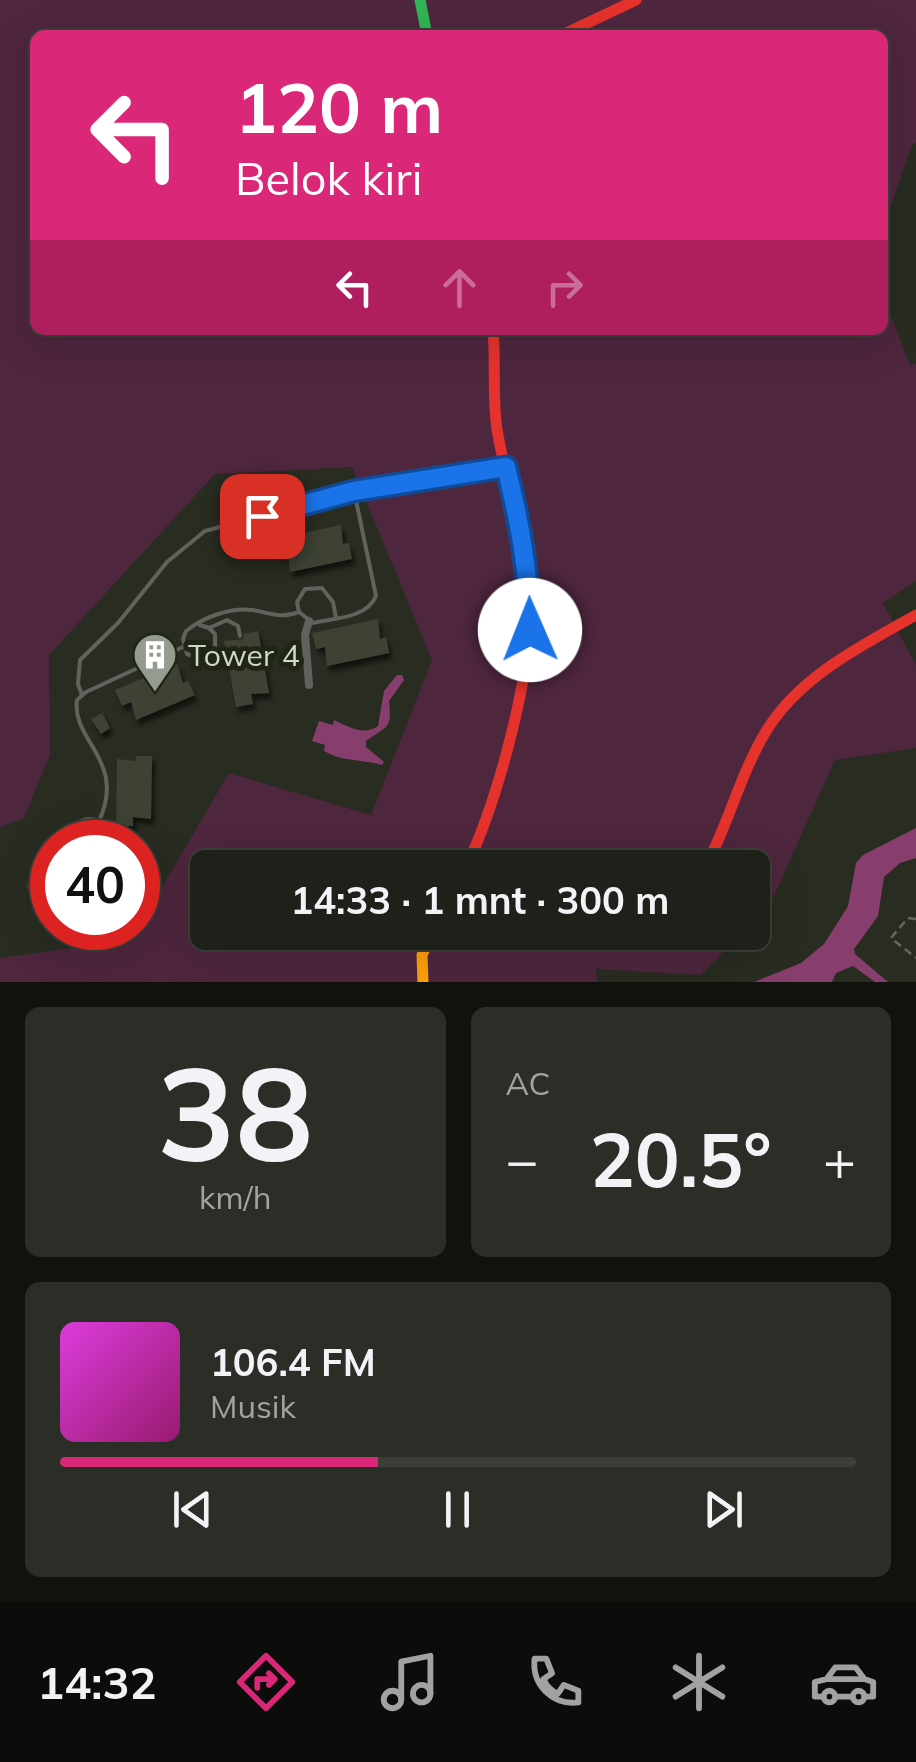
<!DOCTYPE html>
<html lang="id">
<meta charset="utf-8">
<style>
:root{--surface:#1e2119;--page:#2b2e26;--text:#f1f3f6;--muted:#a1a3a2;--line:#3c3e38;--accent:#db2777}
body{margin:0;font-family:Mulish,sans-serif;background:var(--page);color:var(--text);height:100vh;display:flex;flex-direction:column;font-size:38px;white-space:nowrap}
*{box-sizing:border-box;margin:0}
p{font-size:32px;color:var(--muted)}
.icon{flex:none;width:55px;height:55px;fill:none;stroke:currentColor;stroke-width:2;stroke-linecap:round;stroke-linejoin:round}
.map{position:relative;height:982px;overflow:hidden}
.panel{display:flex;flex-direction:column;gap:25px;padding:25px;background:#10120e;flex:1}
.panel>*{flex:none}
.top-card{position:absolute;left:30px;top:30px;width:858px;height:305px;border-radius:15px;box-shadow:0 10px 40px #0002,0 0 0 2px var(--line);background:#db2777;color:#fff;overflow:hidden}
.speed{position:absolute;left:30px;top:820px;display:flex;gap:20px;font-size:50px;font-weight:700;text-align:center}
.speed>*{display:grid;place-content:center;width:130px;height:130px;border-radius:50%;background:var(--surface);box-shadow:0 10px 40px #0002,0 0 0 2px var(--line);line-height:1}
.speed .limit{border:15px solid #d22;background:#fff;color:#111}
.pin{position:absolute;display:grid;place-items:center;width:85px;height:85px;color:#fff;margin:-42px;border-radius:20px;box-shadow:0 5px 15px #0006}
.me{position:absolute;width:110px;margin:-55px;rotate:359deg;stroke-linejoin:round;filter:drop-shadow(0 0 8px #0008)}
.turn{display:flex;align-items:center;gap:35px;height:210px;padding:0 40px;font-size:45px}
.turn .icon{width:130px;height:130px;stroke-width:2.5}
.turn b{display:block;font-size:70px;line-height:85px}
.lanes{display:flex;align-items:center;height:95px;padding:0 40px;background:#0003;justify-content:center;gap:50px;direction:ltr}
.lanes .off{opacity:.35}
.big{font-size:75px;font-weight:700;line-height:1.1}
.panel .widget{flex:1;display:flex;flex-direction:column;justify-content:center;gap:15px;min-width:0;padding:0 35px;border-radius:15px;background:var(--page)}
.panel .dial{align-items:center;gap:0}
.dial b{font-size:130px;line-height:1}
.song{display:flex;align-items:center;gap:30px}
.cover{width:120px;height:120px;border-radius:15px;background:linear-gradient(135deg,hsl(300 70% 55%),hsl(320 70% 35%))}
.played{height:10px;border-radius:5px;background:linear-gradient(90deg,var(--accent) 40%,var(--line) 40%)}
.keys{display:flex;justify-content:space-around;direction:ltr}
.heat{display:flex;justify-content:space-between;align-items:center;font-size:55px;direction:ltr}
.panel .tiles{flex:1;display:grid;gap:25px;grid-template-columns:1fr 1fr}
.widget:last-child{grid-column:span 2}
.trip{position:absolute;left:190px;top:850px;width:580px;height:100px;border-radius:15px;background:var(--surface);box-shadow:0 10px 40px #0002,0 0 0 2px var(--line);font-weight:700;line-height:100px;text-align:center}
.tab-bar{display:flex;height:160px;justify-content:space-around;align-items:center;background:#0c0d0a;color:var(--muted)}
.tab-bar .icon{width:70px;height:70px}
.tab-bar .active{color:var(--accent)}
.tab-bar b{font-size:45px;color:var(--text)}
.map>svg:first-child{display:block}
</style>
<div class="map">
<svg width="916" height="982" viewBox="0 0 916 982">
<defs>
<filter id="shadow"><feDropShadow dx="3" dy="5.5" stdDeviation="2.5" flood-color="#0009"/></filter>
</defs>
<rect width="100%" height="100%" fill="#282c21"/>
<polygon fill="#4e263e" points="0,0 916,0 916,142 911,147 883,228 882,35 35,35 35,330 882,330 883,296 910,365 916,364 916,581 883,603 916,665 916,748 835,760 774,896 753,920 752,868 208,868 208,932 741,933 701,975 596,969 597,982 0,982 0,958 131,940 229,773 371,815 432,660 352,467 215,474 49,655 50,755 24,818 0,827"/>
<g fill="#883e6d">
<path d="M397 675H402L404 680 389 701C392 730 388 725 366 741V747L384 762 382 765C362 759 342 762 324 751L325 745 312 741 319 721 333 725 334 720C349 727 364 736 378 726L384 691Z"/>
<polygon points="916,828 916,858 900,863 884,877 878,916 854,949 855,954 888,982 875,982 853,966 836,973 832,982 754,982 801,963 824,944 848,906 856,863 863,855"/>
</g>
<g fill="#3e4234" filter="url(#shadow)">
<polygon points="341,525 343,544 349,543 352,559 290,572 288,553 279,555 275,539"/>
<polygon points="378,619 380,639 386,637 389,653 327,666 325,647 316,649 312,633"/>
<polygon points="258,631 269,693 251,694 253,704 236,707 224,641 244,639 243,634"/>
<polygon points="177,664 183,683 188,681 195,695 136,720 131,702 122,706 115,690"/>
<polygon points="102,713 110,728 101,734 91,719"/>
<polygon points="136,756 152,756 151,819 133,817 133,826 116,826 117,759 136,761"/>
<polygon points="52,875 52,913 45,915 41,897 32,900 26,885"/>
</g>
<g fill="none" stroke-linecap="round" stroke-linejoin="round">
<polyline stroke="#656862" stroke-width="2.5" stroke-dasharray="8 5" stroke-linecap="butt" points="916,919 908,918 891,938 916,958"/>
<g stroke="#60625d" stroke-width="4">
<path d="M200 625 209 628 215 634V650L202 659 187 654 183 639 186 631C202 618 230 607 252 610 271 613 279 619 299 612"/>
<polyline points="209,628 227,620 238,626 240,636"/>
<path d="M82 695 78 684 80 660 118 623 167 562 205 531 354 491 376 596C367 618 335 618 313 623L299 612 297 602 305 589 322 588 333 602 336 618"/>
<path d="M99 821C127 760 71 741 77 700L86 692 183 647"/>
<polyline points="99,821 106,828 106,842"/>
<path d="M73 842 74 826C83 819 88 817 99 821"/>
</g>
<polyline stroke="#60625d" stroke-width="8" points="309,621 305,635 309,685"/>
<g stroke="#30b455" stroke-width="11">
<polyline points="420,0 427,35"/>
<polyline points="354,491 506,467"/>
<polyline points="471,858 488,868"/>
<polyline points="633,932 635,932"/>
</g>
<polyline stroke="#ff9f0a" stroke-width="11" points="423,982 422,955 433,932"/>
<g stroke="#e5322d" stroke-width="11">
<polyline points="562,35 636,0"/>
<path d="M466 868C498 799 534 670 530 594 527 538 506 485 497 429 492 397 496 363 493 330"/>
<path d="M705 868C728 825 740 775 765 733 798 677 861 646 916 615"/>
</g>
</g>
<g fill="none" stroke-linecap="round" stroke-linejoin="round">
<defs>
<path id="route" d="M262 516 354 491 506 467C520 523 529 573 530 630"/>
</defs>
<use href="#route" stroke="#114b97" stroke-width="25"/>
<use href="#route" stroke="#1a73e8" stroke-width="18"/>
</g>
<defs>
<symbol id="building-pin" viewBox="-11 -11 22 30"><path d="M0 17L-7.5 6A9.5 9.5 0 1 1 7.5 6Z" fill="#969b90" stroke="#202613"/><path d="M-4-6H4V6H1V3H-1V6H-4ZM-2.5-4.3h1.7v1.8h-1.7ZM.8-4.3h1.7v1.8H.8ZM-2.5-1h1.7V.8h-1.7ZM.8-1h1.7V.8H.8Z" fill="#fff"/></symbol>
</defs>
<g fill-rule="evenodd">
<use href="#building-pin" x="130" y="630" width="50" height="68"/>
</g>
<g text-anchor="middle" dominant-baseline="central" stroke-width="10" stroke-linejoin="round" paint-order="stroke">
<g font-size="30" fill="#d2d7cb" stroke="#202613" text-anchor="start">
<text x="188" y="655">Tower 4</text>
</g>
</g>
</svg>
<div class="speed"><div class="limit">40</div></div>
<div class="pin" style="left:262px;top:516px;background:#d93025"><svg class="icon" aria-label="arrive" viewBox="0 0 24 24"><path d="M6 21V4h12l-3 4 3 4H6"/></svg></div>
<svg class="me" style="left:530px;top:630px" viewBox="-20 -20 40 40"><circle r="19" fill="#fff"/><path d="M0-13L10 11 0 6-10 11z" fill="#1a73e8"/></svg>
<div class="trip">14:33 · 1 mnt · 300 m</div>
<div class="top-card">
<div class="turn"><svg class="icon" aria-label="left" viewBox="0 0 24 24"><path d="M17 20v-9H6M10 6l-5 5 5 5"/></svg><div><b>120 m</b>Belok kiri</div></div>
<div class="lanes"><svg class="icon" aria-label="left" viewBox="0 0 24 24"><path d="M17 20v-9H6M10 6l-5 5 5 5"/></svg><svg class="icon off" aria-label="ahead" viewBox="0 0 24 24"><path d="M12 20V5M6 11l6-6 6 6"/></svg><svg class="icon off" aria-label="right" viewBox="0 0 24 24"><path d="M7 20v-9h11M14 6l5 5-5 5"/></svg></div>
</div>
</div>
<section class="panel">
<div class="tiles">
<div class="widget dial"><b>38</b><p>km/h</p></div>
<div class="widget"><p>AC</p>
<div class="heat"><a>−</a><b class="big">20.5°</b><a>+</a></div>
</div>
<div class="widget">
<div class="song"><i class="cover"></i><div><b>106.4 FM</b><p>Musik</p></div></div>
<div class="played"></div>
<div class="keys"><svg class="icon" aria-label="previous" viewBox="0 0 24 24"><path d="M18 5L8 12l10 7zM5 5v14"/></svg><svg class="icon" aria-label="pause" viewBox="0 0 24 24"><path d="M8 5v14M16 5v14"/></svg><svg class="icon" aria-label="next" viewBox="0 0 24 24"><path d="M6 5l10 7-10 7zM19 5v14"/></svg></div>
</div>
</div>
</section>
<nav class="tab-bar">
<b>14:32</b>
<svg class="icon active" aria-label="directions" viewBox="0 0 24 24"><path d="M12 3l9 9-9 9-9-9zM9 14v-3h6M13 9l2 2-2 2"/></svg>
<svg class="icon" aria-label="music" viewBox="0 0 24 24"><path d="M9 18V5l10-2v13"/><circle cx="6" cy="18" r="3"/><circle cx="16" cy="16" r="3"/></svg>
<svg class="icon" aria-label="phone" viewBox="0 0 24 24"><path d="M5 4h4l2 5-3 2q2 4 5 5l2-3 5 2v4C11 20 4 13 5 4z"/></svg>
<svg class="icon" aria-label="climate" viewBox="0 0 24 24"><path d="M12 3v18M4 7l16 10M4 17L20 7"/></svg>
<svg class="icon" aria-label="car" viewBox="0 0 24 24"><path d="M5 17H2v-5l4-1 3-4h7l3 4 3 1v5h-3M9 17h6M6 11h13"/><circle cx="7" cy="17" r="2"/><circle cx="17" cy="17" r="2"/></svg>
</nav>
